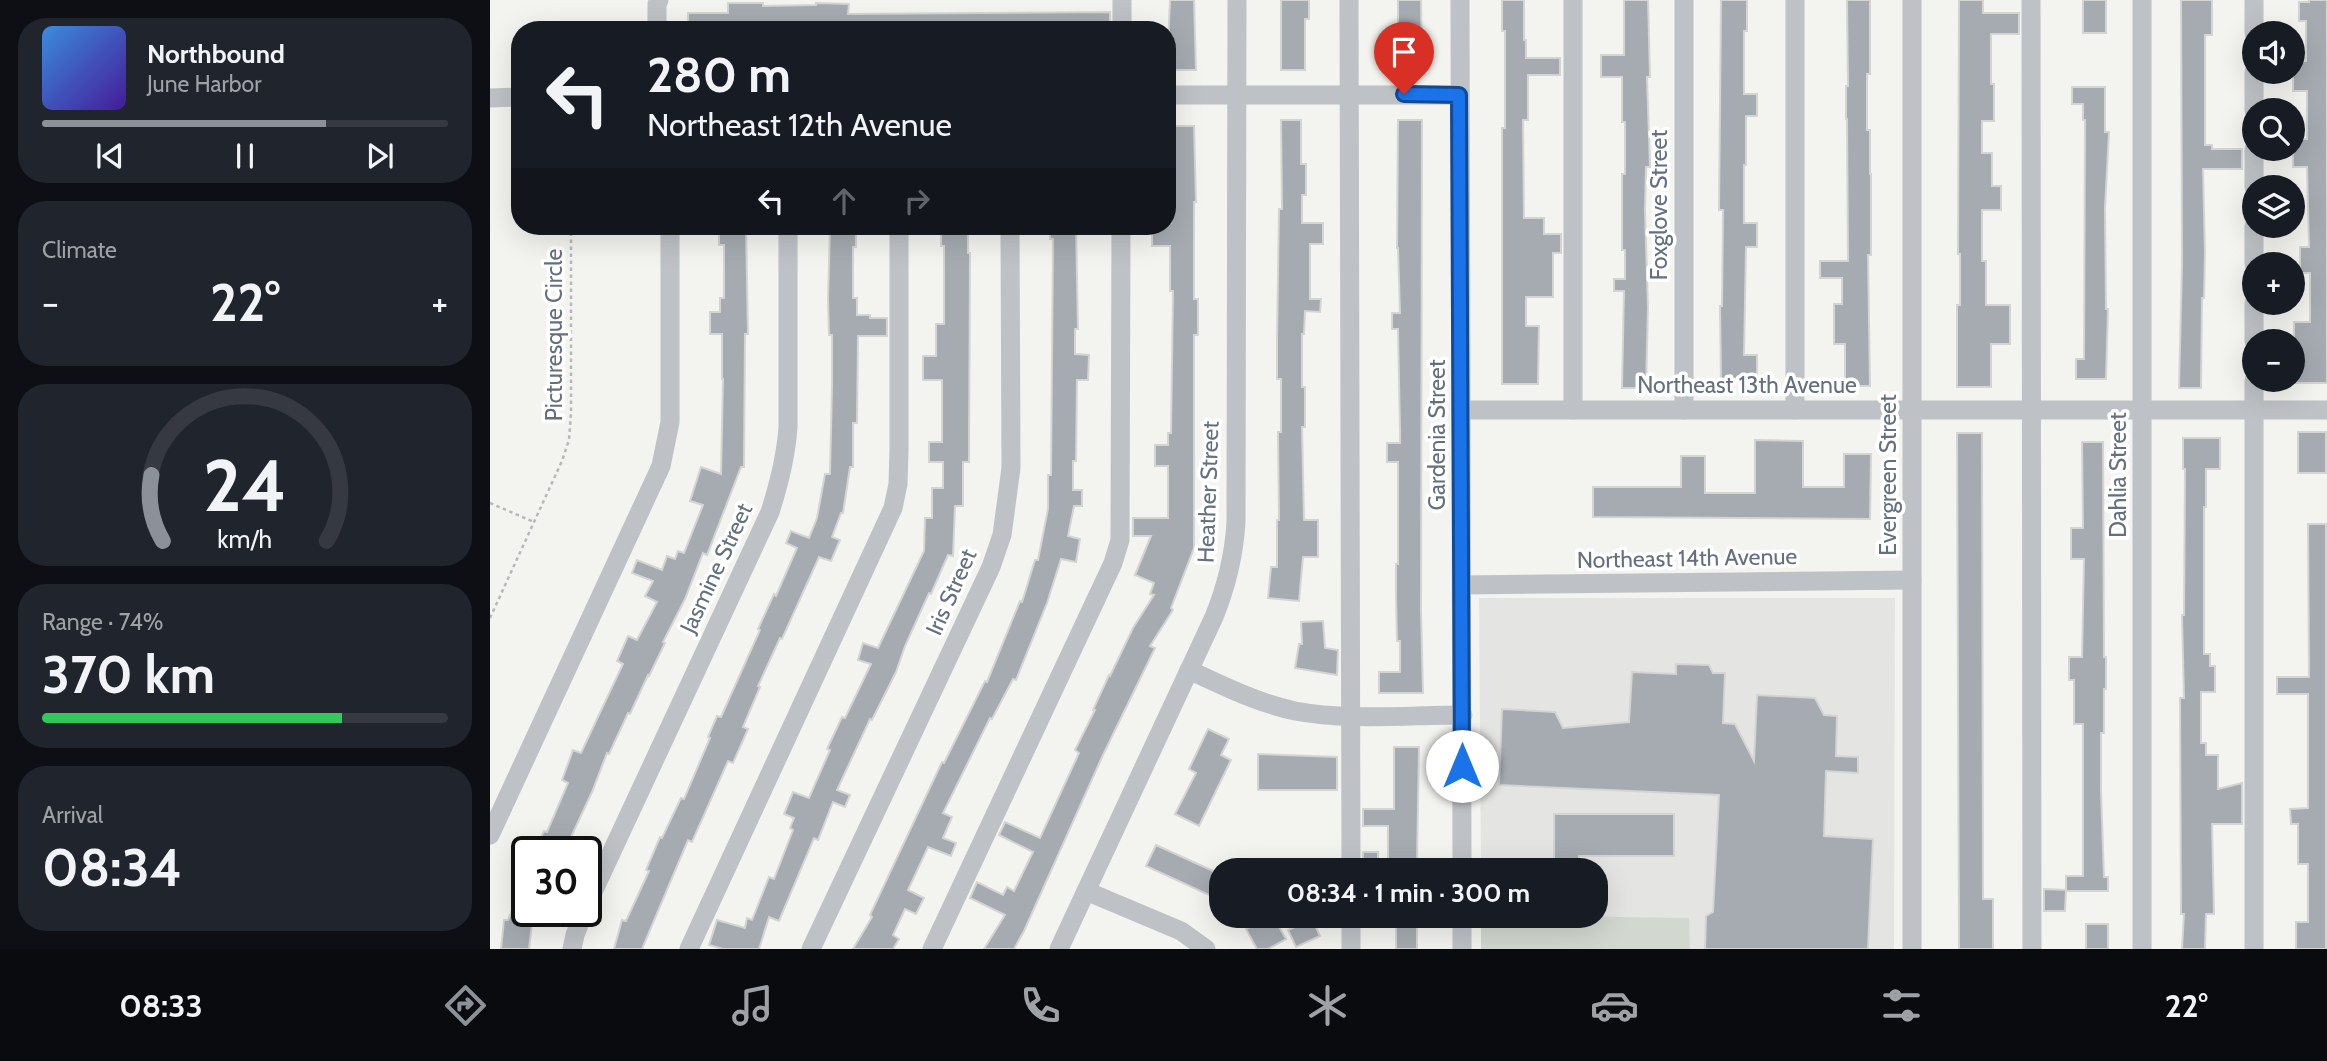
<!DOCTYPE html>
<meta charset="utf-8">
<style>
:root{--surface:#171b24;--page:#20242c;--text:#f1f3f6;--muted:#9ea1a6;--line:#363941;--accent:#8c9099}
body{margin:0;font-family:Cabin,sans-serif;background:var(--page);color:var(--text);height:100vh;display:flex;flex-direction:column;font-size:26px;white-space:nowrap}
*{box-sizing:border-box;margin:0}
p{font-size:23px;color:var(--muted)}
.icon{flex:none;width:38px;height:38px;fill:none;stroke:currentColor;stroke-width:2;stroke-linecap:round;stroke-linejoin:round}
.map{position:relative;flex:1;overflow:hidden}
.details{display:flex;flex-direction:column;gap:18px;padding:18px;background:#0d0f14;width:490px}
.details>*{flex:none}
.hud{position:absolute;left:21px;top:21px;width:665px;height:214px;border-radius:28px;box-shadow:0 7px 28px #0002;background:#171b24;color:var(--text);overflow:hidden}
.buttons{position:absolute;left:1752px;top:21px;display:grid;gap:14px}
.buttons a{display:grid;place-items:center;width:63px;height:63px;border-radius:50%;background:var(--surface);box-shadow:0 7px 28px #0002;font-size:35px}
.speed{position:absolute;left:21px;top:836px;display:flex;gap:14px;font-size:35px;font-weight:700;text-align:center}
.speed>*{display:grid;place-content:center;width:91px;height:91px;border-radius:50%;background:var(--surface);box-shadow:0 7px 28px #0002;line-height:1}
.speed .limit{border:4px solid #111;border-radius:10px;background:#fff;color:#111}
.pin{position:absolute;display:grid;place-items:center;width:60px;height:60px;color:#fff;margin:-72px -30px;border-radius:50% 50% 50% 0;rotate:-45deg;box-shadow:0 0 7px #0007}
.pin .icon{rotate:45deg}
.me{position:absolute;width:77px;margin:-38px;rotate:0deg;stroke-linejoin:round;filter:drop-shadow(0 0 5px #0008)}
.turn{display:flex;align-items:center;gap:24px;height:147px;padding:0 21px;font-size:32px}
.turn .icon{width:91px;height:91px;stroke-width:2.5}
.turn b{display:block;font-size:49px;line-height:60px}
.lanes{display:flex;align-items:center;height:66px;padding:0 21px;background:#0003;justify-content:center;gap:35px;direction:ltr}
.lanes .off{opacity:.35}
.big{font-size:52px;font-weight:800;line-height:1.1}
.details .widget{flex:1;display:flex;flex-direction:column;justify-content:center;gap:10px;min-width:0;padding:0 24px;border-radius:28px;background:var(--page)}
.details .dial{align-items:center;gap:0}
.dial svg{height:182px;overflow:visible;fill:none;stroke:var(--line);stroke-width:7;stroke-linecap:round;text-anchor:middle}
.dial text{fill:var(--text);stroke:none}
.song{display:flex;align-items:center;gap:21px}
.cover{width:84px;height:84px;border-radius:10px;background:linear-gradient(135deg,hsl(210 70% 55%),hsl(260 70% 35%))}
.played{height:7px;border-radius:4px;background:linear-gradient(90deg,var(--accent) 70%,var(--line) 70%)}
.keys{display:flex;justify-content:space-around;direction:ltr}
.heat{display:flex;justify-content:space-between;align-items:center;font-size:38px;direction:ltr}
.charge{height:10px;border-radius:5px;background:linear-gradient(90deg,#34c759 74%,var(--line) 0)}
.trip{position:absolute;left:719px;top:858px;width:399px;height:70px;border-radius:28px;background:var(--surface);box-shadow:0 7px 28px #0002;font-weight:800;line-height:70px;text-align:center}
.dock{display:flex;height:112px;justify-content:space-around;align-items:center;background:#090b0e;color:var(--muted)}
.dock .icon{width:49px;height:49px}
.dock .on{color:var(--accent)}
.dock b{font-size:32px;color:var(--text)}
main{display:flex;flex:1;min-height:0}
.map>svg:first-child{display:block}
</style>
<main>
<section class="details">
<div class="widget">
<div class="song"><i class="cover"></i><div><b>Northbound</b><p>June Harbor</p></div></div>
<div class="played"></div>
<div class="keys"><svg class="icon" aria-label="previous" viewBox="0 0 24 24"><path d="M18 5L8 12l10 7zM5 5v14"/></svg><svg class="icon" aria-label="pause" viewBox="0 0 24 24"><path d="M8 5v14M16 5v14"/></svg><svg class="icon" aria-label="next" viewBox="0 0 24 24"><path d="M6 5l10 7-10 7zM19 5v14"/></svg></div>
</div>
<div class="widget"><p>Climate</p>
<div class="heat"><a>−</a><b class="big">22°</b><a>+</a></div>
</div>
<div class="widget dial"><svg viewBox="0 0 100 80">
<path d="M14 69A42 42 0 1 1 86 69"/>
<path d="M14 69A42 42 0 0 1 9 40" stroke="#8c9099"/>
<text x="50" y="56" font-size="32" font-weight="700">24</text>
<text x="50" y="72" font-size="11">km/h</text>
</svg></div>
<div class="widget"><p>Range · 74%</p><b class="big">370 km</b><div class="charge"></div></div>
<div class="widget"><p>Arrival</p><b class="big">08:34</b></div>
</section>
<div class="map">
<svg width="1837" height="949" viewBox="0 0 1837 949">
<rect width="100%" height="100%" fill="#f3f3ef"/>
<polygon fill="#e4e5e3" points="989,598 1405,598 1404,949 1200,949 1198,918 1073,917 1073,915 1106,915 1106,870 991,870"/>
<polygon fill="#d2d8cf" points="991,915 1199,918 1200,949 991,949"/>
<g fill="#a5abb1" stroke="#d4d4d2" stroke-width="2">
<polygon points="680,0 704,0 706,70 677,70"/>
<polygon points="791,0 819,0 819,19 815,19 815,70 791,70"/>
<polygon points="908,0 931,0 932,70 908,70"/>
<polygon points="1012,0 1034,0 1034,40 1036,40 1036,58 1070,58 1070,75 1038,75 1038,120 1033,120 1034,218 1054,218 1054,234 1071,234 1071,253 1063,253 1063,297 1036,297 1036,326 1049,326 1048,384 1012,384 1012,128 1015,128 1015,31 1012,31"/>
<polygon points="1134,0 1158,0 1160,77 1157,77 1160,167 1156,167 1155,210 1158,308 1156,388 1132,388 1134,291 1124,291 1124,279 1135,279 1135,250 1132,250 1132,174 1135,174 1135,122 1132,122 1132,77 1111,77 1111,55 1134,55"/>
<polygon points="1231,0 1257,0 1257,31 1254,31 1254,94 1267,94 1267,116 1256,116 1256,165 1254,165 1254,223 1267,223 1267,247 1256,247 1254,355 1267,355 1267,381 1231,381 1230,306 1232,306 1233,210 1229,210"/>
<polygon points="1357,0 1380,0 1380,74 1377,74 1377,130 1380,130 1380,174 1381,174 1381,255 1378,255 1380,386 1355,386 1355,344 1344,344 1344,304 1352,304 1352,278 1330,278 1330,261 1358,261 1357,119 1356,119 1356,86 1358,86"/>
<polygon points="1469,0 1493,0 1493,13 1529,13 1529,34 1501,34 1501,84 1504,84 1504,121 1492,121 1492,153 1502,153 1502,186 1511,186 1511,210 1492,210 1492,261 1496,261 1496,305 1520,305 1520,344 1501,344 1501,387 1467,387 1467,305 1470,305 1470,254 1468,254"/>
<rect x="1593" y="0" width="23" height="33"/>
<polygon points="1691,0 1722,0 1722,35 1715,35 1715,145 1722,145 1722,149 1752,149 1752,169 1713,169 1715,253 1714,298 1712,298 1711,388 1689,388 1692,264"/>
<polygon points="1819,0 1837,0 1837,383 1804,383 1804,322 1820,322 1820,273 1810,273 1810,247 1819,247 1817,167 1803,167 1803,139 1817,139 1817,91 1803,91 1803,61 1816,61 1816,21 1809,21 1809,2 1819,2"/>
<polygon points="238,3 273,3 273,6 326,5 326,3 359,4 358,14 620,12 620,30 325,30 325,27 198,30 198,13 238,13"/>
<polygon points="1582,87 1615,87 1615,132 1619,132 1615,208 1616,309 1618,309 1616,379 1586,379 1586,359 1594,359 1595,120 1593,120 1593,104 1582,104"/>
<polygon points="791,120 811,120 811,164 816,164 816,195 812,195 812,223 833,223 833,244 820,244 820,299 831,299 830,312 815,311 814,334 812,334 812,387 815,387 815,427 812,427 814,520 828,520 828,557 813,557 809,601 778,598 781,567 787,567 787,520 789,520 788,432 791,432 791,379 787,379 787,341 789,209 792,209"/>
<polygon points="908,120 932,120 931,609 933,693 889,693 889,672 910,672 910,641 907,641 906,597 906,564 908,564 908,462 897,462 897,443 910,443 910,430 908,329 902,329 902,313 910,313 908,248 907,248"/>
<polygon points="677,126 704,126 706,202 704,202 704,299 708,299 708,335 704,335 704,548 681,608 683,610 660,646 665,648 612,757 534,931 524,949 494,949 515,915 480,898 487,882 513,895 517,887 524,891 543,852 509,835 515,822 550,838 589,753 585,750 605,710 603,710 619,675 620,676 643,628 664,595 660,594 664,583 645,575 661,536 643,536 643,518 678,518 678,466 665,466 665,445 678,445 678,433 681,433 683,291 680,291 680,246 662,246 662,226 677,226 677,223 681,223 683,152 677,152"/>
<polygon points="229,226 256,226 258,334 255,334 254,467 251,467 217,555 213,553 195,599 173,642 175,643 159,676 158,675 140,714 138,713 119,754 117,753 102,792 74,852 44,852 54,831 57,832 78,783 72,780 83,750 91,753 133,664 127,661 138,636 147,640 167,602 155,596 163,581 142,573 147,560 172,570 177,556 185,559 188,551 194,553 213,505 200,501 211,467 231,474 233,379 232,379 232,334 220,334 220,312 230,312 230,298 234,298 234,245 229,245"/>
<polygon points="340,226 366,226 366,247 363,247 363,298 367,298 367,315 380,315 380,318 397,318 397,336 368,336 367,423 363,423 363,467 360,467 353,513 351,513 342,537 350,540 341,561 329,557 292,639 290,638 268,686 270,687 253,727 258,729 243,763 238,761 202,842 198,840 152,949 124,949 132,920 136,921 159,871 156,870 170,837 172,838 191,798 194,799 220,738 218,737 227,716 231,717 270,630 268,629 284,594 286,596 307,548 296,543 301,531 319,538 327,518 335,474 340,474 342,386 342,335 339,335 338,299"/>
<polygon points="451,226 478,226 478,253 480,253 479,462 473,462 473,506 465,506 463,556 458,555 441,594 439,593 415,646 406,672 382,720 380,719 347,790 360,795 355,807 343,802 328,840 324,838 289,921 279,917 269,949 233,949 219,945 227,920 255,928 257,918 262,920 279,877 284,879 303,830 300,828 304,818 294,814 303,792 319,798 340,750 337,749 352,717 355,718 381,664 368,660 373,643 388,648 434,551 435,518 442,518 442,488 453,488 453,462 439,462 439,442 452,442 452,380 433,380 433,356 446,356 446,324 454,324 454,246 451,246"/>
<polygon points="560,226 586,226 588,329 585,329 585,354 599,355 598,380 587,380 586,461 583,461 583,490 592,490 592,506 584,506 578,536 590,539 586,562 571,559 557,603 526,680 523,679 502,719 500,718 453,813 462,817 453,838 466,843 461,856 438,847 418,890 434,898 426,914 415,909 403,935 409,939 403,949 363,949 382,917 380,915 452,762 454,763 495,681 497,682 530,601 532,602 545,560 548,560 558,509 558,475 561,475 563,239 560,239"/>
<rect x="1808" y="432" width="28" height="41"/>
<polygon points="1467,433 1492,433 1493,899 1503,899 1503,949 1469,949"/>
<polygon points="1693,438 1730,438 1730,469 1716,469 1716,507 1714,507 1714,654 1720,654 1720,666 1725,666 1725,692 1711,692 1711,743 1716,743 1716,755 1728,755 1728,789 1752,783 1752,824 1722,824 1724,914 1716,914 1715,949 1692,949 1694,914 1691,914 1690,698 1694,698 1692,615 1694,615 1695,469 1693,469"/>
<polygon points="1265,440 1313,441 1313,487 1354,487 1354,454 1381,454 1380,519 1103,517 1103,487 1191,487 1191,456 1215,456 1215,493 1265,493"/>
<polygon points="1592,442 1613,442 1614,657 1616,657 1616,689 1614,689 1614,733 1611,733 1611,791 1614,877 1618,877 1618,891 1576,891 1576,876 1593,876 1593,724 1584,724 1584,680 1579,680 1579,657 1592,657 1594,559 1581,559 1581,528 1593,528"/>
<polygon points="1818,524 1836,524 1836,949 1806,949 1806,922 1818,922 1818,864 1808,864 1808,824 1801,824 1800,809 1818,808 1818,694 1787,694 1787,677 1819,677"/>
<polygon points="833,621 835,648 848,650 847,675 805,668 809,644 812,644 811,622"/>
<polygon points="1186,664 1219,665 1223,673 1235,673 1233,723 1245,724 1264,761 1267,695 1325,698 1334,715 1347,716 1346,756 1368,757 1368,773 1336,771 1334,836 1383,839 1378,949 1215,949 1216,916 1223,912 1229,795 1009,785 1012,709 1065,712 1073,728 1139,722 1142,672 1186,674"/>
<polygon points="718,729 739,739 731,755 741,760 709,826 685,814 706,773 699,769"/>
<polygon points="904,747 929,747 927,863 898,863 898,826 873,826 873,809 904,809"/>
<polygon points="768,754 847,757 847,790 768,790"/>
<polygon points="1064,814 1184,814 1184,856 1089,856 1089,860 1064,860"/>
<polygon points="666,845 732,875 732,901 656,866"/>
<rect x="873" y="852" width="15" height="18"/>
<polygon points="37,874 37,912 47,912 42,924 39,949 11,949 14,920 18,920"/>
<polygon points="1554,889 1576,890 1575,911 1554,911"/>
<polygon points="782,915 796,939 778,949 767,949 756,929"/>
<polygon points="822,919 830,936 806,947 798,930"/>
<rect x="906" y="921" width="21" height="28"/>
<rect x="1596" y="924" width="22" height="25"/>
</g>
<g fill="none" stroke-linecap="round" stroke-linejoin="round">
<g stroke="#b6b8bb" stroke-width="2.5" stroke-dasharray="3.5 3.5" stroke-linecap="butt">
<polyline points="0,503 44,522"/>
<polyline points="0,618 72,461 79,440 81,413 81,226"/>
</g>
<g stroke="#bec1c5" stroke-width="19">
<polyline points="859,0 861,870"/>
<polyline points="970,0 972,870"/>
<polyline points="1083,0 1083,410"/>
<polyline points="1194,0 1194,410"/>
<polyline points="1305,0 1305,410"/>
<polyline points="1541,0 1542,949"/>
<polyline points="1652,0 1652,949"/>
<polyline points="1764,0 1764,33"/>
<polyline points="167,30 167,4 169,0"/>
<polyline points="632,30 632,0"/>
<polyline points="1764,72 1764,110"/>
<polyline points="677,95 969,95"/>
<polyline points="0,98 30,97"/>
<polyline points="1764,149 1764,187"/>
<polyline points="1764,226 1764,264"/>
<polyline points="1764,303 1764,341"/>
<polyline points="972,410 1837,410"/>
<polyline points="972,585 1422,580"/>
<path d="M699 670C733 686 768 703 805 711 858 721 919 715 973 715"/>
<polyline points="0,835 171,466 180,422 180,226"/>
<polyline points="596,891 691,931 716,949"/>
<path d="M96 907 280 512C289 484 296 457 298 427V226"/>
<polyline points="861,915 861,949"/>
<polyline points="82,949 85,935 94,912"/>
<polyline points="199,949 403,508 408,484 409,450 409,226"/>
<polyline points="321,949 501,567 512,535 521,468 520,226"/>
<polyline points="442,949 623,563 630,540 631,226"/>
<path d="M569 949 724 617C737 585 744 556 746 522L747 0"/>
<polyline points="972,949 972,915"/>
<polyline points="1422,949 1422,0"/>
<polyline points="1764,949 1764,380"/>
</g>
</g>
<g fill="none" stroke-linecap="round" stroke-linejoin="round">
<defs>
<polyline id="route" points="914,94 969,95 972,766"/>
</defs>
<use href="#route" stroke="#114b97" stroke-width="18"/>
<use href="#route" stroke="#1a73e8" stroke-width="12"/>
</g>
<g text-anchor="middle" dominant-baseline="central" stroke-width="7" stroke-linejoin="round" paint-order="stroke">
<g font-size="23" fill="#64707f" stroke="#fff">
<text transform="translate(1169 205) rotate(-90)">Foxglove Street</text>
<text transform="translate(64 335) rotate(-90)">Picturesque Circle</text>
<text x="1257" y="385">Northeast 13th Avenue</text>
<text transform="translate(947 435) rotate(-90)">Gardenia Street</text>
<text transform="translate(1398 475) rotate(-90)">Evergreen Street</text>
<text transform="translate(1628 475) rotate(-90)">Dahlia Street</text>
<text transform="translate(718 492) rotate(-88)">Heather Street</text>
<text transform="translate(1197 558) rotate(-1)">Northeast 14th Avenue</text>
<text transform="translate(226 568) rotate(-65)">Jasmine Street</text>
<text transform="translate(461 592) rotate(-66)">Iris Street</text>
</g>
</g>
</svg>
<div class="buttons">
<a><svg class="icon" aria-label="sound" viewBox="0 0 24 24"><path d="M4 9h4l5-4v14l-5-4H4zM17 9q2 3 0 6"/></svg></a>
<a><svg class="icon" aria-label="search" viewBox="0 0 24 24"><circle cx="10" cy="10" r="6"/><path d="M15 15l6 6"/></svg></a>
<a><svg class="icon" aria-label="layers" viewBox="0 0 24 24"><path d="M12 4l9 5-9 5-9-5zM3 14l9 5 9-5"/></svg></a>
<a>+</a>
<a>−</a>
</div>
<div class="speed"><div class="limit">30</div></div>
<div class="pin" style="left:914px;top:94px;background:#d93025"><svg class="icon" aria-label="arrive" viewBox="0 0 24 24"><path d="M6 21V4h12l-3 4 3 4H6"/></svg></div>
<svg class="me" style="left:972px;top:766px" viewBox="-20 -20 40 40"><circle r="19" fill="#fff"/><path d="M0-13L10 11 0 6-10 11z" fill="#1a73e8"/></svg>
<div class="trip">08:34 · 1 min · 300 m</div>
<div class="hud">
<div class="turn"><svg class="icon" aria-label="left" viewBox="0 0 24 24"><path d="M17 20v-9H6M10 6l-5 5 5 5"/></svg><div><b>280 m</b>Northeast 12th Avenue</div></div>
<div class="lanes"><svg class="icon" aria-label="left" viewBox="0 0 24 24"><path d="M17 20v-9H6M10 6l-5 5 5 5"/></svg><svg class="icon off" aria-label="ahead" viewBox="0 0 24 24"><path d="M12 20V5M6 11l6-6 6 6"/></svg><svg class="icon off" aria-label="right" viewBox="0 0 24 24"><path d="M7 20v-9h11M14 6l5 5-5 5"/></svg></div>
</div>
</div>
</main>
<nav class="dock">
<b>08:33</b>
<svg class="icon on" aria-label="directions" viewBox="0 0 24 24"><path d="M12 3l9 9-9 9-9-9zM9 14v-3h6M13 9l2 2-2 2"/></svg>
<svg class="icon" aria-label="music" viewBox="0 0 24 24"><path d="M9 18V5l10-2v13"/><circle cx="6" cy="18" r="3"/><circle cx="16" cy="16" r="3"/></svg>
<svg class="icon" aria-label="phone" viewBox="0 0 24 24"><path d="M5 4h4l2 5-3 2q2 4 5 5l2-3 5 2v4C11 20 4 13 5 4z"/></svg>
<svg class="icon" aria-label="climate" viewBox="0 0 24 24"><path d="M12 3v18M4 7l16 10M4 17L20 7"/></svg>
<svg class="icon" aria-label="car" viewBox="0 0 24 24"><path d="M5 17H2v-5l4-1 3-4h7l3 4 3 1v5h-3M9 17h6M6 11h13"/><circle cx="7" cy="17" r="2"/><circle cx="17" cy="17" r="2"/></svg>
<svg class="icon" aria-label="filters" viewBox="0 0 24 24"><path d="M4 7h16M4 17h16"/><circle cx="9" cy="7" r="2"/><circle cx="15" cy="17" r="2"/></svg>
<b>22°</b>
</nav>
